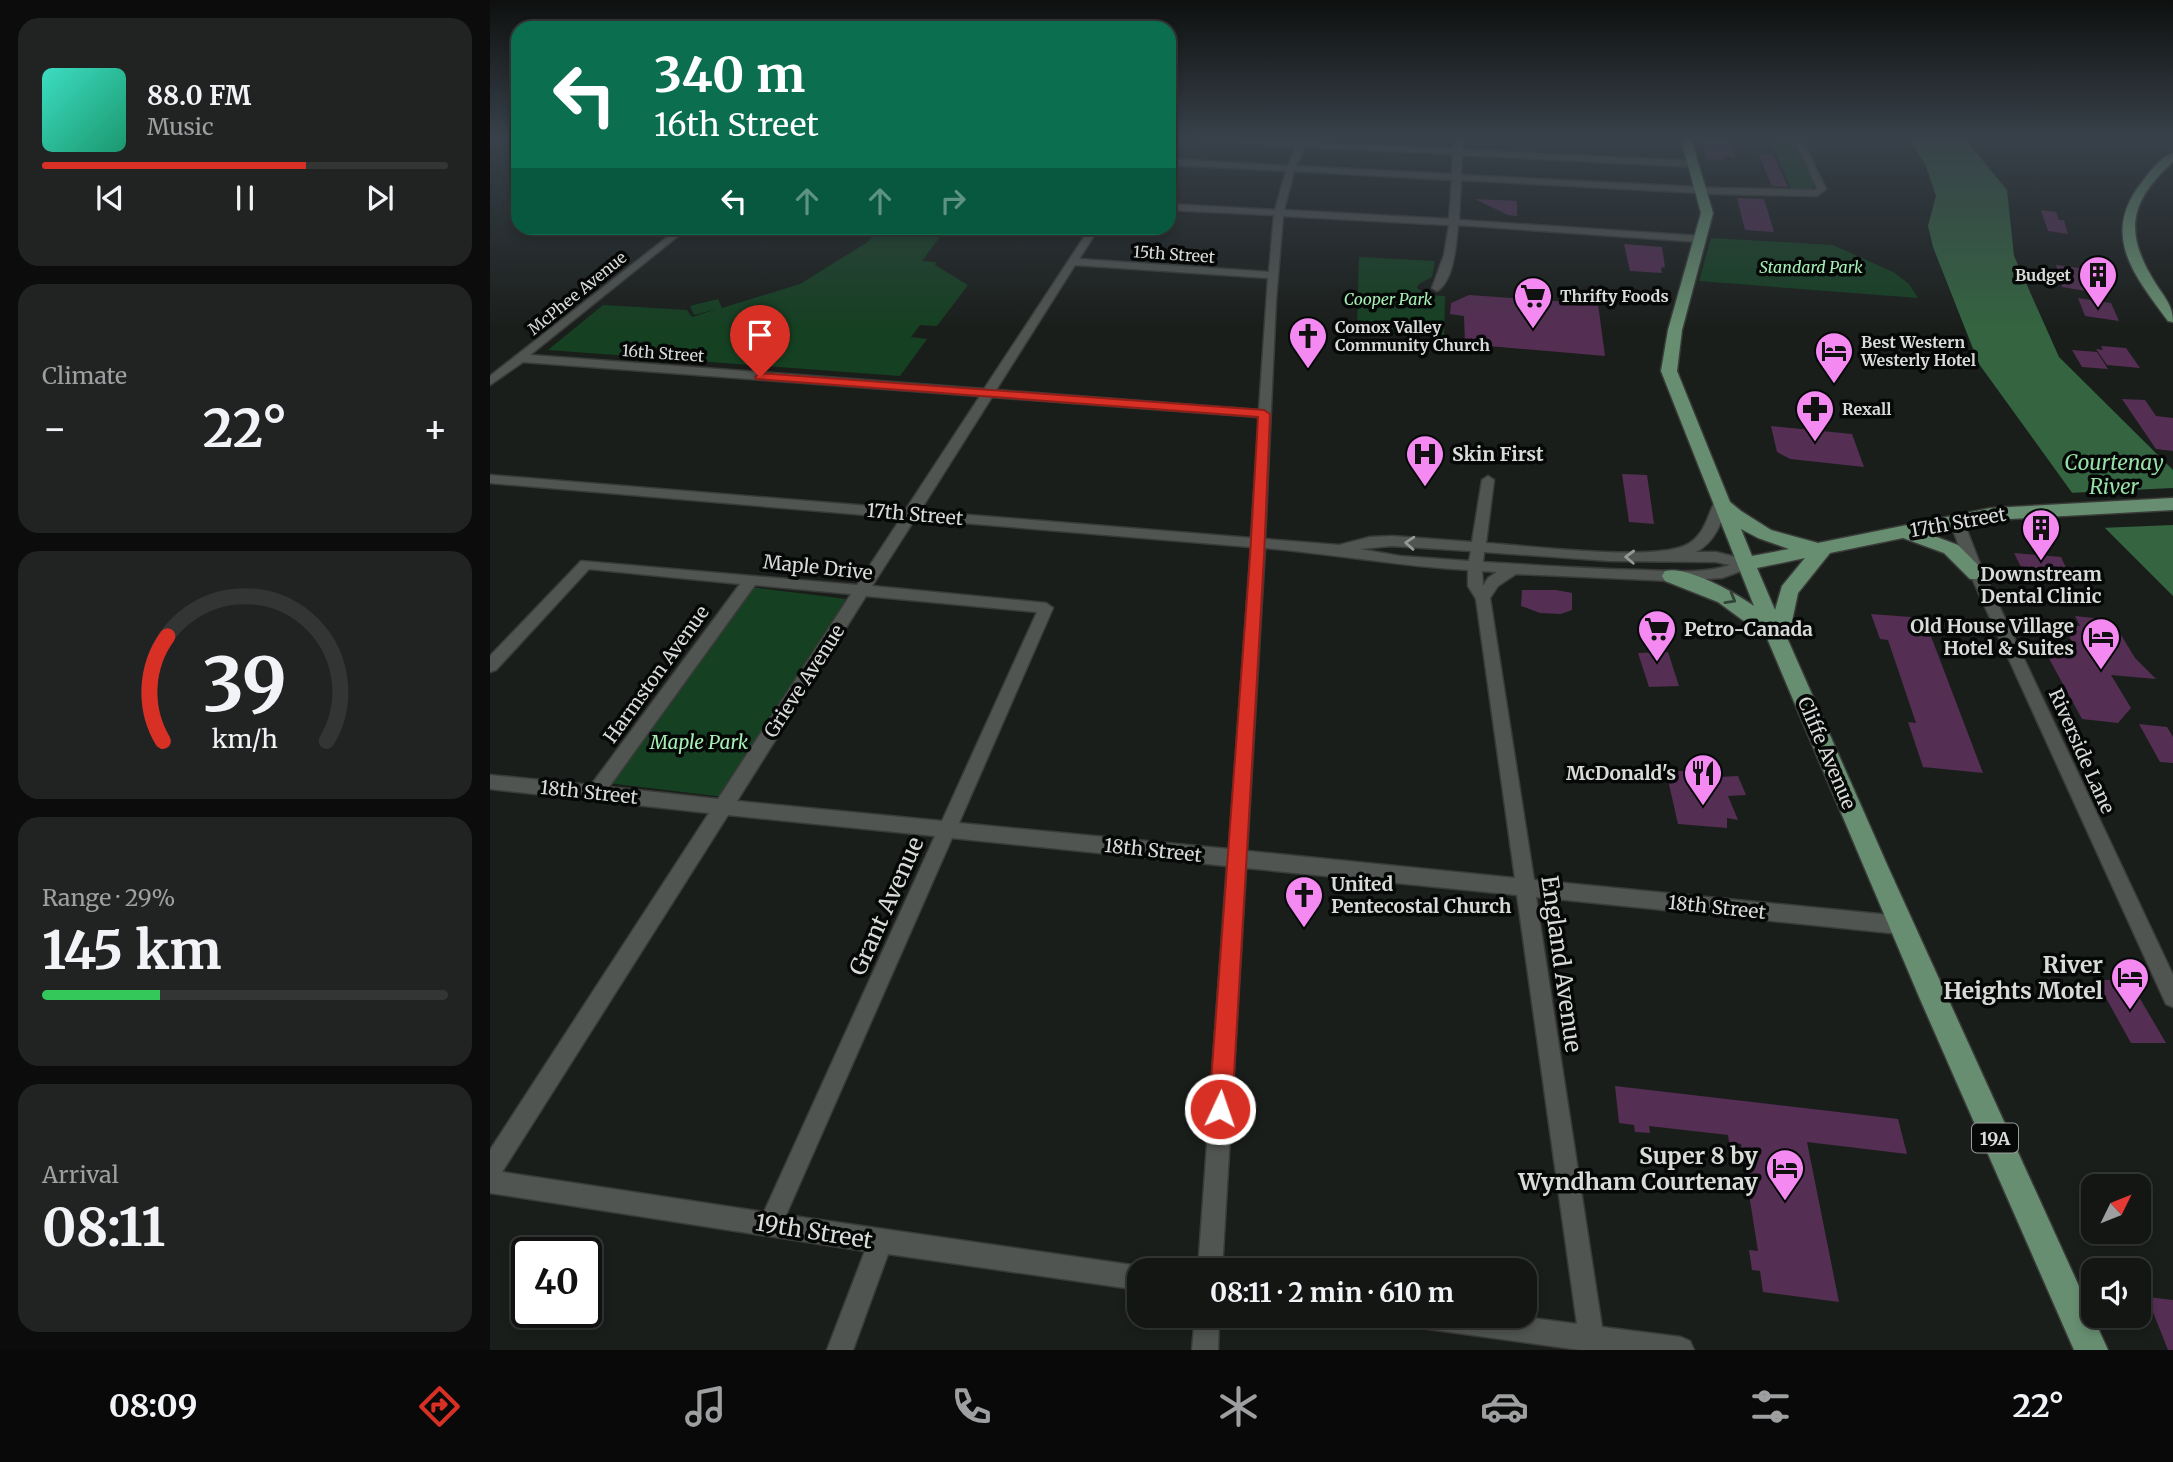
<!DOCTYPE html>
<meta charset="utf-8">
<style>
:root{--surface:#141614;--page:#212322;--text:#f1f3f6;--muted:#9d9fa0;--line:#333534;--accent:#d93025}
body{margin:0;font-family:Merriweather,serif;background:var(--page);color:var(--text);height:100vh;display:flex;flex-direction:column;font-size:26px;white-space:nowrap}
*{box-sizing:border-box;margin:0}
p{font-size:23px;color:var(--muted)}
.icon{flex:none;width:38px;height:38px;fill:none;stroke:currentColor;stroke-width:2;stroke-linecap:round;stroke-linejoin:round}
.map{position:relative;flex:1;overflow:hidden}
.panel{display:flex;flex-direction:column;gap:18px;padding:18px;background:#0b0c0b;width:490px}
.panel>*{flex:none}
.banner{position:absolute;left:21px;top:21px;width:665px;height:214px;border-radius:21px;box-shadow:0 4px 10px #0003,0 0 0 2px var(--line);background:#0b6e4f;color:#fff;overflow:hidden}
.needle{width:46px;rotate:47deg}
.fabs{position:absolute;left:1591px;top:1174px;display:grid;gap:14px}
.fabs a{display:grid;place-items:center;width:70px;height:70px;border-radius:14px;background:var(--surface);box-shadow:0 4px 10px #0003,0 0 0 2px var(--line);font-size:35px}
.speed{position:absolute;left:21px;top:1237px;display:flex;gap:14px;font-size:35px;font-weight:700;text-align:center}
.speed>*{display:grid;place-content:center;width:91px;height:91px;border-radius:50%;background:var(--surface);box-shadow:0 4px 10px #0003,0 0 0 2px var(--line);line-height:1}
.speed .limit{border:4px solid #111;border-radius:10px;background:#fff;color:#111}
.pin{position:absolute;display:grid;place-items:center;width:60px;height:60px;color:#fff;margin:-72px -30px;border-radius:50% 50% 50% 0;rotate:-45deg;box-shadow:0 0 7px #0007}
.pin .icon{rotate:45deg}
.me{position:absolute;width:77px;margin:-38px;rotate:3deg;stroke-linejoin:round;filter:drop-shadow(0 0 5px #0008)}
.turn{display:flex;align-items:center;gap:24px;height:147px;padding:0 28px;font-size:32px}
.turn .icon{width:91px;height:91px;stroke-width:2.5}
.turn b{display:block;font-size:49px;line-height:60px}
.lanes{display:flex;align-items:center;height:66px;padding:0 28px;background:#0003;justify-content:center;gap:35px;direction:ltr}
.lanes .off{opacity:.35}
.big{font-size:52px;font-weight:700;line-height:1.1}
.panel .tile{flex:1;display:flex;flex-direction:column;justify-content:center;gap:10px;min-width:0;padding:0 24px;border-radius:21px;background:var(--page)}
.panel .dial{align-items:center;gap:0}
.dial svg{height:182px;overflow:visible;fill:none;stroke:var(--line);stroke-width:7;stroke-linecap:round;text-anchor:middle}
.dial text{fill:var(--text);stroke:none}
.song{display:flex;align-items:center;gap:21px}
.cover{width:84px;height:84px;border-radius:10px;background:linear-gradient(135deg,hsl(170 70% 55%),hsl(160 70% 35%))}
.played{height:7px;border-radius:4px;background:linear-gradient(90deg,var(--accent) 65%,var(--line) 65%)}
.keys{display:flex;justify-content:space-around;direction:ltr}
.heat{display:flex;justify-content:space-between;align-items:center;font-size:38px;direction:ltr}
.charge{height:10px;border-radius:5px;background:linear-gradient(90deg,#34c759 29%,var(--line) 0)}
.trip{position:absolute;left:637px;top:1258px;width:410px;height:70px;border-radius:21px;background:var(--surface);box-shadow:0 4px 10px #0003,0 0 0 2px var(--line);font-weight:700;line-height:70px;text-align:center}
.tab-bar{display:flex;height:112px;justify-content:space-around;align-items:center;background:#080908;color:var(--muted)}
.tab-bar .icon{width:49px;height:49px}
.tab-bar .current{color:var(--accent)}
.tab-bar b{font-size:32px;color:var(--text)}
main{display:flex;flex:1;min-height:0}
.map>svg:first-child{display:block}
</style>
<main>
<section class="panel">
<div class="tile">
<div class="song"><i class="cover"></i><div><b>88.0 FM</b><p>Music</p></div></div>
<div class="played"></div>
<div class="keys"><svg class="icon" aria-label="previous" viewBox="0 0 24 24"><path d="M18 5L8 12l10 7zM5 5v14"/></svg><svg class="icon" aria-label="pause" viewBox="0 0 24 24"><path d="M8 5v14M16 5v14"/></svg><svg class="icon" aria-label="next" viewBox="0 0 24 24"><path d="M6 5l10 7-10 7zM19 5v14"/></svg></div>
</div>
<div class="tile"><p>Climate</p>
<div class="heat"><a>−</a><b class="big">22°</b><a>+</a></div>
</div>
<div class="tile dial"><svg viewBox="0 0 100 80">
<path d="M14 69A42 42 0 1 1 86 69"/>
<path d="M14 69A42 42 0 0 1 16 23" stroke="#d93025"/>
<text x="50" y="56" font-size="32" font-weight="700">39</text>
<text x="50" y="72" font-size="11">km/h</text>
</svg></div>
<div class="tile"><p>Range · 29%</p><b class="big">145 km</b><div class="charge"></div></div>
<div class="tile"><p>Arrival</p><b class="big">08:11</b></div>
</section>
<div class="map">
<svg width="1683" height="1350" viewBox="0 0 1683 1350">
<rect width="100%" height="100%" fill="#1a1e1b"/>
<g fill="#164022">
<path d="M1280 139H1302L1324 185C1319 193 1310 191 1302 191Z"/>
<polygon points="391,228 455,230 432,261 446,262 445,265 478,285 447,326 430,325 421,337 437,339 410,376 58,350 113,305 197,310 202,317 227,309 204,315 200,306 228,299 232,308 310,284 376,243"/>
<polygon points="1221,238 1343,245 1405,273 1419,284 1428,298 1209,281"/>
<polygon points="869,257 945,261 942,277 929,284 927,288 936,295 955,296 954,337 867,328"/>
<polygon points="260,587 356,599 234,797 118,783"/>
</g>
<polygon fill="#346440" points="1419,139 1475,139 1517,190 1524,256 1569,357 1683,470 1683,596 1588,501 1489,364 1443,247 1438,226 1446,196 1436,166"/>
<polygon fill="#1a1e1b" points="1683,488 1683,525 1610,528 1578,493"/>
<g fill="#542e53">
<polygon points="1210,139 1239,139 1246,157 1233,156 1234,160 1217,159"/>
<polygon points="1268,154 1283,155 1298,187 1282,186"/>
<polygon points="1247,198 1274,199 1284,232 1255,230"/>
<polygon points="985,199 1027,201 1027,216 1018,215"/>
<polygon points="1551,210 1566,212 1569,220 1574,220 1578,234 1558,231"/>
<polygon points="1134,244 1172,247 1175,267 1171,268 1172,273 1140,271"/>
<polygon points="1566,265 1589,268 1596,291 1572,287"/>
<polygon points="979,295 1108,304 1115,356 975,344 974,316 960,314 961,303"/>
<polygon points="1588,298 1621,303 1629,321 1595,316"/>
<polygon points="1611,346 1636,348 1650,368 1617,365 1606,349 1613,350"/>
<polygon points="1582,350 1607,352 1618,369 1592,367"/>
<polygon points="1632,399 1655,400 1666,416 1683,418 1683,451 1666,449"/>
<polygon points="1281,426 1362,434 1374,467 1300,459 1287,452"/>
<polygon points="1132,474 1157,475 1164,524 1139,522"/>
<polygon points="1524,553 1571,557 1578,572 1531,567"/>
<polygon points="1032,590 1066,590 1082,593 1082,610 1071,614 1050,613 1031,606"/>
<polygon points="1381,614 1434,618 1493,773 1433,767 1418,722 1426,723 1398,640 1390,639"/>
<polygon points="1585,616 1622,620 1645,658 1666,679 1621,675 1641,708 1628,723 1592,719 1550,642 1584,645 1571,623 1590,626"/>
<polygon points="1178,652 1189,686 1159,687 1148,653"/>
<polygon points="1649,724 1677,727 1683,737 1683,763 1670,762"/>
<polygon points="1188,771 1227,771 1229,777 1248,776 1256,795 1238,796 1248,820 1237,818 1237,828 1188,824 1178,780"/>
<polygon points="1606,980 1639,980 1676,1043 1641,1043"/>
<polygon points="1125,1086 1408,1119 1417,1154 1317,1142 1349,1302 1273,1292 1270,1271 1262,1270 1259,1250 1268,1251 1251,1144 1239,1142 1238,1135 1159,1126 1160,1133 1145,1132 1144,1125 1129,1123"/>
<polygon points="1657,1297 1683,1300 1683,1350 1678,1350"/>
</g>
<g fill="none" stroke-linecap="round" stroke-linejoin="round">
<defs>
<g id="minor">
<polygon points="11,139 0,145 0,140"/>
<path d="M701 139 809 142 810 139H818L817 142 964 149 965 139H973L972 150 1204 161 1208 164 1204 167 972 155 971 175 1228 188 1325 190 1327 188 1304 139H1312L1336 189 1327 196 1228 194 971 180 969 220 1210 236 1215 239 1210 242 968 225C966 244 964 281 947 291L942 288 954 255 959 225 793 216 786 300 775 539 849 545 880 537 902 536 982 542 992 480 998 476 1004 480 996 543C1041 546 1158 561 1194 546 1220 535 1218 502 1230 498L1237 502C1232 523 1225 542 1206 552H1226L1262 561 1264 564 1262 567 1232 578 1182 581 1026 574 1008 586 1000 598 1044 880 1410 916 1417 919 1420 925 1417 931 1410 934 1046 897 1112 1327 1191 1337 1200 1341 1204 1350H1090L931 1328 922 1325 919 1316H1027L1087 1324 1027 895 756 868 732 1270H708L737 866 462 838 296 1215 649 1266 658 1270H649V1290L398 1254 363 1350H337L375 1251 0 1193V1150L219 813 0 789V775L101 785 250 584 99 569 6 670 0 672V656L91 561 367 585 411 518 0 483V475L416 509 490 396 33 362 0 385V376L189 228H198L40 355 494 389 600 228H609L589 259 779 272 784 215 679 210V204L785 210 796 171 679 165V159L798 166 806 147 705 141ZM815 147 963 154 962 174 806 166ZM804 171 962 180 959 219 794 210ZM585 265 778 278 769 410 506 390ZM502 397 769 417 761 538 430 511ZM425 519 761 547 739 849 469 823 563 608 556 603 382 586ZM902 546 981 551 979 561 910 556 870 549ZM775 548C843 554 910 566 978 570V586L986 599 1025 878 757 851ZM994 552 1120 561 1226 562 1240 565C1214 574 1181 571 1154 570 1100 569 1047 565 993 562ZM992 571 1007 572 998 578 993 586ZM265 585 361 594 228 799 119 787ZM376 596 547 612 452 821 247 801ZM238 815 445 836 274 1212 12 1172Z"/>
<polygon points="1466,516 1473,520 1494,574 1683,975 1683,1007 1676,1004 1480,574 1459,520"/>
<polygon points="705,1316 729,1316 728,1350 702,1350"/>
</g>
<g id="major">
<path d="M1191 139H1201L1223 213 1192 330 1187 371 1240 502 1251 511 1281 530 1328 543 1501 508 1683 498V510L1501 520 1436 533 1468 545 1497 574 1494 579H1480L1454 553 1413 538 1340 553 1308 593 1298 640 1399 869 1618 1350H1584L1430 999 1277 638 1228 602 1175 581 1172 576 1175 571C1196 565 1246 593 1264 606L1171 371 1178 330 1211 213ZM1251 529 1268 538 1299 549 1262 556ZM1315 558 1292 586 1285 610 1267 568Z"/>
<path d="M1683 153V162C1638 202 1634 234 1666 284 1675 298 1683 306 1683 322L1678 321C1644 275 1610 235 1652 182 1660 171 1671 157 1683 153Z"/>
</g>
</defs>
<use href="#minor" stroke="#393b39" stroke-width="3"/>
<use href="#major" stroke="#393b39" stroke-width="3"/>
<use href="#minor" fill="#515551" fill-rule="evenodd"/>
<use href="#major" fill="#678e70" fill-rule="evenodd"/>
</g>
<defs><path id="oneway-chevron" d="M-2-3.5L2.5 0L-2 3.5" fill="none" stroke-width="1.6" stroke-linecap="round" stroke-linejoin="round" transform="scale(1.75)"/></defs>
<g stroke="#959895">
<use href="#oneway-chevron" transform="translate(920 543) rotate(-176)"/>
<use href="#oneway-chevron" transform="translate(1140 557) rotate(-178)"/>
</g>
<use stroke="#324436" href="#oneway-chevron" transform="translate(1241 599) rotate(30)"/>
<linearGradient id="sky" x2="0" y2="1"><stop stop-color="#0e100f"/><stop offset="0.42" stop-color="#38414a"/><stop offset="1" stop-color="#38414a" stop-opacity="0"/></linearGradient>
<rect width="1683" height="328" fill="url(#sky)"/>
<polygon fill="#d93025" stroke="#8d1f18" stroke-width="2" points="270,373 774,410 780,414 774,557 742,1109 738,1117 730,1120 723,1117 719,1109 760,557 768,417 266,379 265,377"/>
<defs>
<symbol id="building-pin" viewBox="-11 -11 22 30"><path d="M0 17L-7.5 6A9.5 9.5 0 1 1 7.5 6Z" fill="#f389f1" stroke="#060807"/><path d="M-4-6H4V6H1V3H-1V6H-4ZM-2.5-4.3h1.7v1.8h-1.7ZM.8-4.3h1.7v1.8H.8ZM-2.5-1h1.7V.8h-1.7ZM.8-1h1.7V.8H.8Z" fill="#111"/></symbol>
<symbol id="supermarket-pin" viewBox="-11 -11 22 30"><path d="M0 17L-7.5 6A9.5 9.5 0 1 1 7.5 6Z" fill="#f389f1" stroke="#060807"/><path d="M-6-5.5h2.5l.6 2H6L4.5 2H-2.5L-4.4-4H-6ZM-1.5 3.2a1.3 1.3 0 1 0 .1 0ZM3 3.2a1.3 1.3 0 1 0 .1 0Z" fill="#111"/></symbol>
<symbol id="church-pin" viewBox="-11 -11 22 30"><path d="M0 17L-7.5 6A9.5 9.5 0 1 1 7.5 6Z" fill="#f389f1" stroke="#060807"/><path d="M-1.2-6h2.4v3.5h3.3v2.4h-3.3V6h-2.4V-.1h-3.3v-2.4h3.3Z" fill="#111"/></symbol>
<symbol id="hotel-pin" viewBox="-11 -11 22 30"><path d="M0 17L-7.5 6A9.5 9.5 0 1 1 7.5 6Z" fill="#f389f1" stroke="#060807"/><path d="M-6-4.5h1.5V1H6V5H4.5V3h-9V5H-6ZM-4 0a1.8 1.8 0 1 1 3.6 0ZM.5 0V-2.5h3Q6-2.5 6 0Z" fill="#111"/></symbol>
<symbol id="pharmacy-pin" viewBox="-11 -11 22 30"><path d="M0 17L-7.5 6A9.5 9.5 0 1 1 7.5 6Z" fill="#f389f1" stroke="#060807"/><path d="M-2-6h4v4h4v4h-4v4h-4v-4h-4v-4h4Z" fill="#111"/></symbol>
<symbol id="hospital-pin" viewBox="-11 -11 22 30"><path d="M0 17L-7.5 6A9.5 9.5 0 1 1 7.5 6Z" fill="#f389f1" stroke="#060807"/><path d="M-5-5h3v3.5h4V-5h3V5h-3V1.5h-4V5h-3Z" fill="#111"/></symbol>
<symbol id="restaurant-pin" viewBox="-11 -11 22 30"><path d="M0 17L-7.5 6A9.5 9.5 0 1 1 7.5 6Z" fill="#f389f1" stroke="#060807"/><path d="M-5-6h1v4h1v-4h1v4h1v-4h1v5L-1.5 .5V6h-2V.5L-5-1ZM5-6V6H3V1.5H1.5Q1.5-4 5-6Z" fill="#111"/></symbol>
</defs>
<g fill-rule="evenodd">
<use href="#building-pin" x="1586" y="253" width="44" height="60"/>
<use href="#supermarket-pin" x="1021" y="274" width="44" height="60"/>
<use href="#church-pin" x="796" y="314" width="44" height="60"/>
<use href="#hotel-pin" x="1322" y="329" width="44" height="60"/>
<use href="#pharmacy-pin" x="1303" y="387" width="44" height="60"/>
<use href="#hospital-pin" x="913" y="432" width="44" height="60"/>
<use href="#building-pin" x="1529" y="506" width="44" height="60"/>
<use href="#supermarket-pin" x="1145" y="607" width="44" height="60"/>
<use href="#hotel-pin" x="1589" y="615" width="44" height="60"/>
<use href="#restaurant-pin" x="1191" y="751" width="44" height="60"/>
<use href="#church-pin" x="792" y="873" width="44" height="60"/>
<use href="#hotel-pin" x="1618" y="955" width="44" height="60"/>
<use href="#hotel-pin" x="1273" y="1146" width="44" height="60"/>
</g>
<g text-anchor="middle" dominant-baseline="central" stroke-width="7" stroke-linejoin="round" paint-order="stroke">
<g font-size="16" fill="#d9dbd9" stroke="#060807">
<text transform="translate(684 254) rotate(4)">15th Street</text>
<text transform="translate(87 293) rotate(-39)">McPhee Avenue</text>
<text transform="translate(173 353) rotate(4)">16th Street</text>
</g>
<g font-size="16" font-style="italic" fill="#a6f0b6" stroke="#060807">
<text x="1321" y="267">Standard Park</text>
<text x="898" y="299">Cooper Park</text>
</g>
<g font-size="16" font-weight="bold" fill="#d9dbd9" stroke="#060807" text-anchor="start">
<text x="1581" y="275" text-anchor="end">Budget</text>
<text x="1070" y="296">Thrifty Foods</text>
<text x="845" y="327">Comox Valley<tspan x="845" dy="18">Community Church</tspan></text>
<text x="1371" y="342">Best Western<tspan x="1371" dy="18">Westerly Hotel</tspan></text>
<text x="1352" y="409">Rexall</text>
</g>
<rect fill="#060807" stroke="#9a9c9a" stroke-width="2" x="1482" y="1123.5" width="46" height="29" rx="5"/>
<g font-size="18" font-weight="bold" fill="#d9dbd9">
<text x="1505" y="1138">19A</text>
</g>
<g font-size="19" font-weight="bold" fill="#d9dbd9" stroke="#060807" text-anchor="start">
<text x="962" y="454">Skin First</text>
<text x="1551" y="574" text-anchor="middle">Downstream<tspan x="1551" dy="22">Dental Clinic</tspan></text>
<text x="1584" y="626" text-anchor="end">Old House Village<tspan x="1584" dy="22">Hotel &amp; Suites</tspan></text>
<text x="1194" y="629">Petro-Canada</text>
<text x="1186" y="773" text-anchor="end">McDonald's</text>
<text x="841" y="884">United<tspan x="841" dy="22">Pentecostal Church</tspan></text>
</g>
<g font-size="19" fill="#d9dbd9" stroke="#060807">
<text transform="translate(425 514) rotate(5)">17th Street</text>
<text transform="translate(1468 522) rotate(-10)">17th Street</text>
<text transform="translate(328 567) rotate(6)">Maple Drive</text>
<text transform="translate(166 674) rotate(-54)">Harmston Avenue</text>
<text transform="translate(314 681) rotate(-57)">Grieve Avenue</text>
<text transform="translate(1592 751) rotate(66)">Riverside Lane</text>
<text transform="translate(1337 753) rotate(67)">Cliffe Avenue</text>
<text transform="translate(99 792) rotate(6)">18th Street</text>
<text transform="translate(663 850) rotate(6)">18th Street</text>
<text transform="translate(1227 907) rotate(6)">18th Street</text>
</g>
<g font-size="19" font-style="italic" fill="#a6f0b6" stroke="#060807">
<text x="209" y="742">Maple Park</text>
</g>
<g font-size="21" font-style="italic" fill="#96dfa6" stroke="#060807">
<text x="1624" y="462">Courtenay<tspan x="1624" dy="24">River</tspan></text>
</g>
<g font-size="23" fill="#d9dbd9" stroke="#060807">
<text transform="translate(396 906) rotate(-66)">Grant Avenue</text>
<text transform="translate(1072 964) rotate(82)">England Avenue</text>
<text transform="translate(324 1231) rotate(9)">19th Street</text>
</g>
<g font-size="23" font-weight="bold" fill="#d9dbd9" stroke="#060807" text-anchor="end">
<text x="1613" y="964">River<tspan x="1613" dy="26">Heights Motel</tspan></text>
<text x="1268" y="1155">Super 8 by<tspan x="1268" dy="26">Wyndham Courtenay</tspan></text>
</g>
</g>
</svg>
<div class="fabs">
<a><svg class="needle" viewBox="-14 -14 28 28"><path d="M0-13l5 13h-10z" fill="#e53935"/><path d="M0 13l5-13h-10z" fill="#9d9fa0"/></svg></a>
<a><svg class="icon" aria-label="sound" viewBox="0 0 24 24"><path d="M4 9h4l5-4v14l-5-4H4zM17 9q2 3 0 6"/></svg></a>
</div>
<div class="speed"><div class="limit">40</div></div>
<div class="pin" style="left:270px;top:377px;background:#d93025"><svg class="icon" aria-label="arrive" viewBox="0 0 24 24"><path d="M6 21V4h12l-3 4 3 4H6"/></svg></div>
<svg class="me" style="left:730px;top:1109px" viewBox="-20 -20 40 40"><circle r="17" fill="#d93025" stroke="#fff" stroke-width="3"/><path d="M0-11L8 9 0 5-8 9z" fill="#fff"/></svg>
<div class="trip">08:11 · 2 min · 610 m</div>
<div class="banner">
<div class="turn"><svg class="icon" aria-label="left" viewBox="0 0 24 24"><path d="M17 20v-9H6M10 6l-5 5 5 5"/></svg><div><b>340 m</b>16th Street</div></div>
<div class="lanes"><svg class="icon" aria-label="left" viewBox="0 0 24 24"><path d="M17 20v-9H6M10 6l-5 5 5 5"/></svg><svg class="icon off" aria-label="ahead" viewBox="0 0 24 24"><path d="M12 20V5M6 11l6-6 6 6"/></svg><svg class="icon off" aria-label="ahead" viewBox="0 0 24 24"><path d="M12 20V5M6 11l6-6 6 6"/></svg><svg class="icon off" aria-label="right" viewBox="0 0 24 24"><path d="M7 20v-9h11M14 6l5 5-5 5"/></svg></div>
</div>
</div>
</main>
<nav class="tab-bar">
<b>08:09</b>
<svg class="icon current" aria-label="directions" viewBox="0 0 24 24"><path d="M12 3l9 9-9 9-9-9zM9 14v-3h6M13 9l2 2-2 2"/></svg>
<svg class="icon" aria-label="music" viewBox="0 0 24 24"><path d="M9 18V5l10-2v13"/><circle cx="6" cy="18" r="3"/><circle cx="16" cy="16" r="3"/></svg>
<svg class="icon" aria-label="phone" viewBox="0 0 24 24"><path d="M5 4h4l2 5-3 2q2 4 5 5l2-3 5 2v4C11 20 4 13 5 4z"/></svg>
<svg class="icon" aria-label="climate" viewBox="0 0 24 24"><path d="M12 3v18M4 7l16 10M4 17L20 7"/></svg>
<svg class="icon" aria-label="car" viewBox="0 0 24 24"><path d="M5 17H2v-5l4-1 3-4h7l3 4 3 1v5h-3M9 17h6M6 11h13"/><circle cx="7" cy="17" r="2"/><circle cx="17" cy="17" r="2"/></svg>
<svg class="icon" aria-label="filters" viewBox="0 0 24 24"><path d="M4 7h16M4 17h16"/><circle cx="9" cy="7" r="2"/><circle cx="15" cy="17" r="2"/></svg>
<b>22°</b>
</nav>
